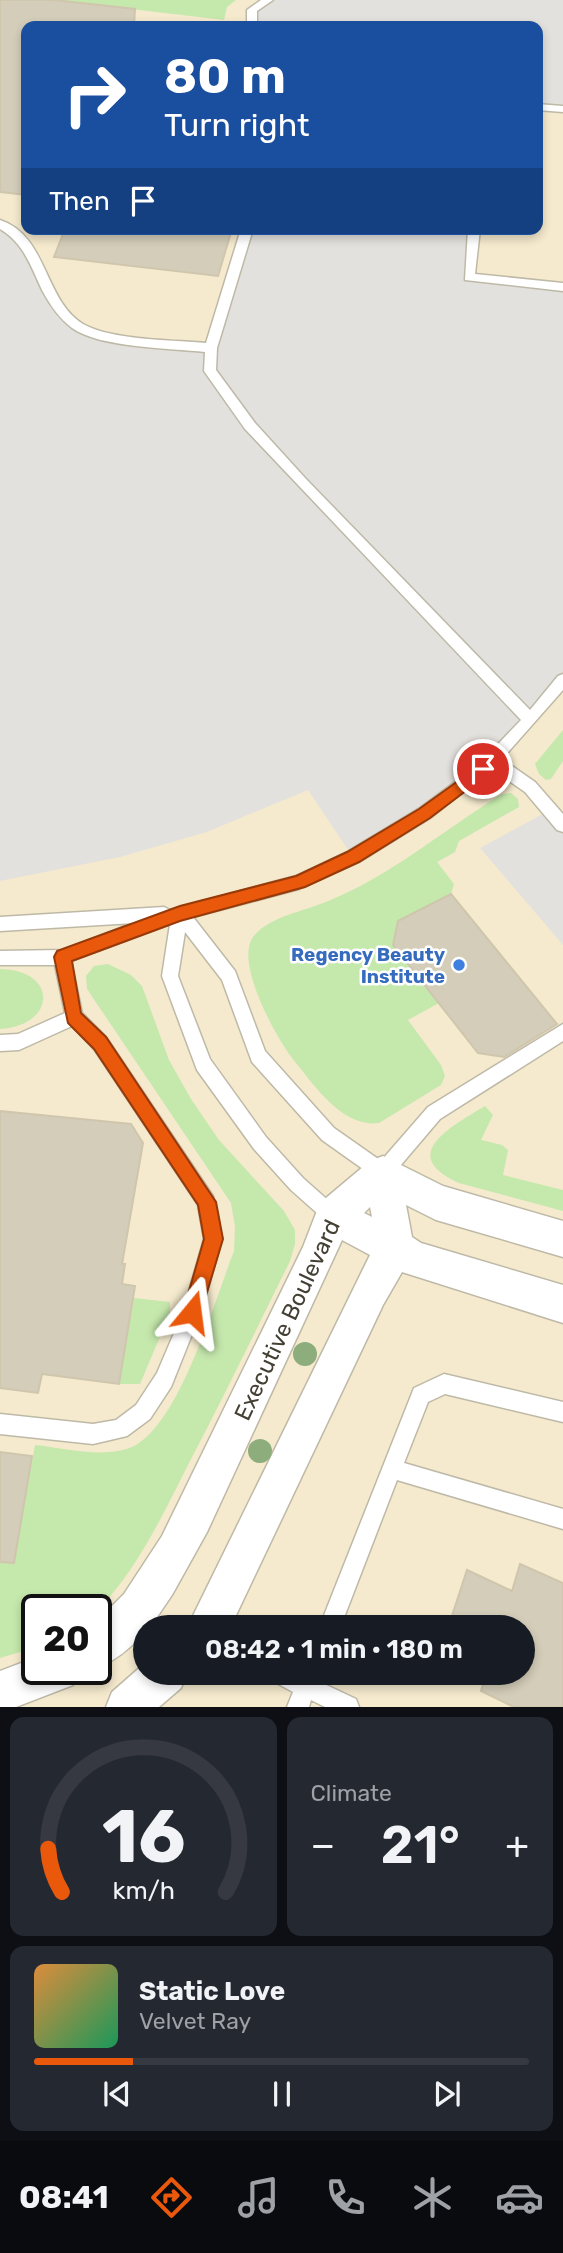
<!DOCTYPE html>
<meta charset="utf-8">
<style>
:root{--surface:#171b24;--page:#242831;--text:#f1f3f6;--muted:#9ea1a6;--line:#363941;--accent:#ea580c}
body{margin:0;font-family:Rubik,sans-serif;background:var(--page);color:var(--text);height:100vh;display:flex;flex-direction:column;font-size:26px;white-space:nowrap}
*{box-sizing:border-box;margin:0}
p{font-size:23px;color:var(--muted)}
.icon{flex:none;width:38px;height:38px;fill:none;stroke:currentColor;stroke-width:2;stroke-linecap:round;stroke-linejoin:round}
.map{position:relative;height:1707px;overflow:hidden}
.details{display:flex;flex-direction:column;gap:10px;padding:10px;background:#0d0f14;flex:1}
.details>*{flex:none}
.guide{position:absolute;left:21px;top:21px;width:522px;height:214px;border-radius:14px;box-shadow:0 4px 10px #0003;background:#1a4fa0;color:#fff;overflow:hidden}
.speed{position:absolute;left:21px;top:1594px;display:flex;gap:14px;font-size:35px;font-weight:700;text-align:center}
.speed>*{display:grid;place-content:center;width:91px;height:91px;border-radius:50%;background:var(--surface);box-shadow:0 4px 10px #0003;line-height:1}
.speed .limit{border:4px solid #111;border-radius:10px;background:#fff;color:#111}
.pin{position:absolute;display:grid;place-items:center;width:60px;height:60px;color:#fff;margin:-30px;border:4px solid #fff;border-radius:50%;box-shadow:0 2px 7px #0007}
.me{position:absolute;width:77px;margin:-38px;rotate:16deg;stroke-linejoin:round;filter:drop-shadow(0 0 5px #0008)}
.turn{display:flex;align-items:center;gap:24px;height:147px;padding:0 28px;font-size:32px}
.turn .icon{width:91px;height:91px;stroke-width:2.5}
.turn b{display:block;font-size:49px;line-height:60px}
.then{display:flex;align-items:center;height:66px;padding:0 28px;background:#0003;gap:14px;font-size:26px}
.big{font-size:52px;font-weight:600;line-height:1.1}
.details .widget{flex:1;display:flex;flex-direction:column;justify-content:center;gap:10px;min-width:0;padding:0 24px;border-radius:14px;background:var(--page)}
.details .dial{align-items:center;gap:0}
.dial svg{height:182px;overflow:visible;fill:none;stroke:var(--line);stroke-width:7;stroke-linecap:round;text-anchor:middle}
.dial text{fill:var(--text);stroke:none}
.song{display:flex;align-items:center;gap:21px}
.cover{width:84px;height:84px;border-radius:10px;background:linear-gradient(135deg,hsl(30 70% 55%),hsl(150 70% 35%))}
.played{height:7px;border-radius:4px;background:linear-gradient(90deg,var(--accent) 20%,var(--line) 20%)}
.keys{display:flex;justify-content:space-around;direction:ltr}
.heat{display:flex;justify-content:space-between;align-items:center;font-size:38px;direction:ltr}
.details .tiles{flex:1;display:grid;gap:10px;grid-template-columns:1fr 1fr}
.widget:last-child{grid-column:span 2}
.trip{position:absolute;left:133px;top:1615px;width:402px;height:70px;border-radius:35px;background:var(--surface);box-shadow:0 4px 10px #0003;font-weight:600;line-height:70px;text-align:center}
.tab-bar{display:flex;height:112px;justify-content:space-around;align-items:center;background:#090b0e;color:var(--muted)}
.tab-bar .icon{width:49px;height:49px}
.tab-bar .selected{color:var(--accent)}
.tab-bar b{font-size:32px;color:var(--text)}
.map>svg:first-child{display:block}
</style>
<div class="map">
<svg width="563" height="1707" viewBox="0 0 563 1707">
<rect width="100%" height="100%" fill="#f2f0e4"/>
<path fill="#f5eace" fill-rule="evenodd" d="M0 0H563V1707H0ZM26 26H537V229H26ZM37 1610H96V1670H37ZM145 1628H523V1673H145Z"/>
<g fill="#c5e8ac">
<polygon points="54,0 236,0 227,7 224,20"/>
<polygon points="563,730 563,761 551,779 546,780 539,774 535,764"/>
<path d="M511 793 518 799 519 807 459 841 455 852 437 862 454 884 451 894 398 922 393 946 439 1003 408 1020 441 1065 445 1076 441 1085 379 1123C344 1128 316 1088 296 1063 278 1042 234 963 253 937 267 919 295 913 315 906 384 882 440 832 502 794Z"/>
<path d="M108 964 131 975 142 986 169 1060 191 1099 219 1140 284 1211 295 1230V1244L290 1261C257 1328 224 1396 189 1463 162 1516 138 1569 96 1612V1610H37V1647L0 1658V1540L17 1542 35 1445C65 1448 108 1460 136 1445 181 1419 215 1300 234 1251L235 1227 231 1203 87 989 86 976 94 966Z"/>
<path d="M0 969C59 970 56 1026 0 1029Z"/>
<path d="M485 1106 493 1115 481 1140 502 1145 508 1150 503 1175 563 1190V1211L459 1183C396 1155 452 1126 485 1106Z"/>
<polygon points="134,1298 170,1302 170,1313 140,1384 119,1384"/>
</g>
<g fill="#e3e1dd">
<polygon points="268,0 563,0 563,109 537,107 537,26 252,26 252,10"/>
<polygon points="0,224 13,229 67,318 104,335 211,348 247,229 474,229 470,277 563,287 563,680 483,769 353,857 308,790 207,832 120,857 0,881"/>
<polygon points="550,810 563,825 563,945 480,848"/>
</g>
<g fill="#d4cdb9" stroke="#cfc6ad" stroke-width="2">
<polygon points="0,0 54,0 135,9 134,26 26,26 26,195 0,192"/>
<polygon points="65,229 232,229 218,276 54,257"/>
<polygon points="451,894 557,1024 504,1057 478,1053 393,945 398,921"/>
<polygon points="0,1111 131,1124 143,1143 122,1264 125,1264 122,1284 135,1286 119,1384 42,1374 38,1393 0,1388"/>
<polygon points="0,1452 32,1456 14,1563 0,1562"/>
<polygon points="520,1564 563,1583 563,1707 514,1707 481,1691 486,1673 523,1673 523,1628 448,1628 467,1570 512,1591"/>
</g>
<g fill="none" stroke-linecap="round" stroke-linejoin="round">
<defs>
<g id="lane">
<polygon points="261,0 273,0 257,11 257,26 247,26 247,10"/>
<polygon points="537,104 563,106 563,112 537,110"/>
<path d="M0 220C48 236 43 299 83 324 110 340 174 340 206 343L241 229H253L217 348 216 370 255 423 306 479 530 710 558 676 563 674V690L502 759 535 782 563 814V832L557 830 525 792 492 769 430 818 359 862 299 889 193 917 235 971 265 1051 334 1128 381 1161 428 1107 563 1024V1041L440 1119 389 1179 383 1182 377 1179 322 1140 252 1062 222 980 185 932 178 976 210 1059 266 1137 303 1178 339 1210 342 1216 339 1222 333 1225 327 1222 291 1190 254 1149 197 1070 162 976 170 924 71 961 82 1013 106 1037 213 1196 222 1239 201 1312 171 1387 150 1419 127 1436 93 1444 0 1434V1414L93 1424 116 1420 136 1405 157 1373 183 1312 204 1239 198 1205 94 1049 72 1026 19 1050 0 1051V1035L18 1034 65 1013 55 965H0V951L62 950 134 923 0 931V917L164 907 170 910 296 876 347 852 420 808 478 765 521 720 245 429 204 371 205 352C170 348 100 348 72 328 59 318 50 305 42 290 31 267 24 243 0 229Z"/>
<polygon points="468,229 480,229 475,274 563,283 563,291 465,280"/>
<polygon points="444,1374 563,1402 563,1422 445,1394 428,1402 404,1463 563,1509 563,1529 397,1480 340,1628 319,1628 414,1388"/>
<polygon points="267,1673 322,1673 318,1681 356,1699 359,1707 325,1707 311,1700 309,1707 287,1707 293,1692 271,1680"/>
</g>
<g id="street">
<path d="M383 1156 443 1186 563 1221V1257L436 1220 406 1205 412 1237 421 1243 563 1285V1323L402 1272 383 1305 230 1628H187L370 1255 342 1240 207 1532 172 1595 153 1623 145 1628V1632C131 1648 116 1660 96 1669V1622L124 1594 162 1536 303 1247 320 1203 370 1161ZM370 1207 372 1217 364 1213Z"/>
<polygon points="37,1657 37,1670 79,1670 73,1685 16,1707 0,1707 0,1671"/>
<polygon points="145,1663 145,1673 187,1673 181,1688 159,1707 106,1707 112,1692"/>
</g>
</defs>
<use href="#lane" stroke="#beb9a7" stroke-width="3"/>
<use href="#street" stroke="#beb9a7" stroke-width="3"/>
<use href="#lane" fill="#fff" fill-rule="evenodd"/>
<use href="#street" fill="#fff" fill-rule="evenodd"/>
</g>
<g fill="#8dad7c">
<circle cx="305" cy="1354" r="12"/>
<circle cx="260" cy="1451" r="12"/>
</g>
<polygon fill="#ea580c" stroke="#983908" stroke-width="2" points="483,763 491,769 488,774 430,818 359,862 305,887 180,921 72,961 81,1013 106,1037 216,1202 223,1239 199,1319 192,1321 186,1319 183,1312 204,1239 198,1205 94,1049 68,1023 54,957 57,951 180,906 296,876 347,852 419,809"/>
<circle fill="#3f7fe0" stroke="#fff" stroke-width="2.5" cx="459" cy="965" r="7"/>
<g text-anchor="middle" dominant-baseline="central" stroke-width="5" stroke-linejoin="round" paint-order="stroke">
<g font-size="19" font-weight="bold" fill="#366cbe" stroke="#fff" text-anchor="end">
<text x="445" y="954">Regency Beauty<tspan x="445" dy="22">Institute</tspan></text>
</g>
<g font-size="23" fill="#444034" stroke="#fff">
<text transform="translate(287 1320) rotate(-65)">Executive Boulevard</text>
</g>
</g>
</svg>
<div class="speed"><div class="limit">20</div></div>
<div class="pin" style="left:483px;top:769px;background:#d93025"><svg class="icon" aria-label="arrive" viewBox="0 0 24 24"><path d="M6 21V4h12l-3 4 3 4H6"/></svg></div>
<svg class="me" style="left:192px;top:1312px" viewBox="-20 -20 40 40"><path d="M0-17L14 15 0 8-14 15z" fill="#ea580c" stroke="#fff" stroke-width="4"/></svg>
<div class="trip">08:42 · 1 min · 180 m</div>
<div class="guide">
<div class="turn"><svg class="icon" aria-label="right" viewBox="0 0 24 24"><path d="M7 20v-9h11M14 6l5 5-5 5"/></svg><div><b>80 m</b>Turn right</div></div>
<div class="then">Then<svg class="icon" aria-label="arrive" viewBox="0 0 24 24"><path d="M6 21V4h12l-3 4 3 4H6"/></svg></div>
</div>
</div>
<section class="details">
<div class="tiles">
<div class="widget dial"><svg viewBox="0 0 100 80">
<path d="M14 69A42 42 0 1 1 86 69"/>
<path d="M14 69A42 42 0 0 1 8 50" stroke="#ea580c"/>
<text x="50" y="56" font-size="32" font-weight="700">16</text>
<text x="50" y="72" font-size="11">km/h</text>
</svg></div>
<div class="widget"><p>Climate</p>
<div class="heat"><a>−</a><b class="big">21°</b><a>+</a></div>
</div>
<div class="widget">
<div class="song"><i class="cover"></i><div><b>Static Love</b><p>Velvet Ray</p></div></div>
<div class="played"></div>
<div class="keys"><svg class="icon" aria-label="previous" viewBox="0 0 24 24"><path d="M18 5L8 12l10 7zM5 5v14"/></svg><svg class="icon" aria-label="pause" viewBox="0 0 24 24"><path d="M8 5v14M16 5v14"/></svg><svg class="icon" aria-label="next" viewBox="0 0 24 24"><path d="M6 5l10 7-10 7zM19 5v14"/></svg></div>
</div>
</div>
</section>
<nav class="tab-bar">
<b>08:41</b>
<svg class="icon selected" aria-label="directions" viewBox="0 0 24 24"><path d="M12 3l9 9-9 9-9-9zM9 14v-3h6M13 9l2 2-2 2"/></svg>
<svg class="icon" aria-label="music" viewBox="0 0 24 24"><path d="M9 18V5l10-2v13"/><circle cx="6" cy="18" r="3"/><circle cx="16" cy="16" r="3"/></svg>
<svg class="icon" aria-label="phone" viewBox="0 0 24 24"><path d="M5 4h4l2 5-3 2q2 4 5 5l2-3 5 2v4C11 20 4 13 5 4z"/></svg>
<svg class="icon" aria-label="climate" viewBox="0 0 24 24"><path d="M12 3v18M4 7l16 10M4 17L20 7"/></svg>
<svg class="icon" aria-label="car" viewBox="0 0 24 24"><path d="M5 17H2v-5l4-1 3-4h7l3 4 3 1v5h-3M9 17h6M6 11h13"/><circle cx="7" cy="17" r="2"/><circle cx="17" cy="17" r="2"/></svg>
</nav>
